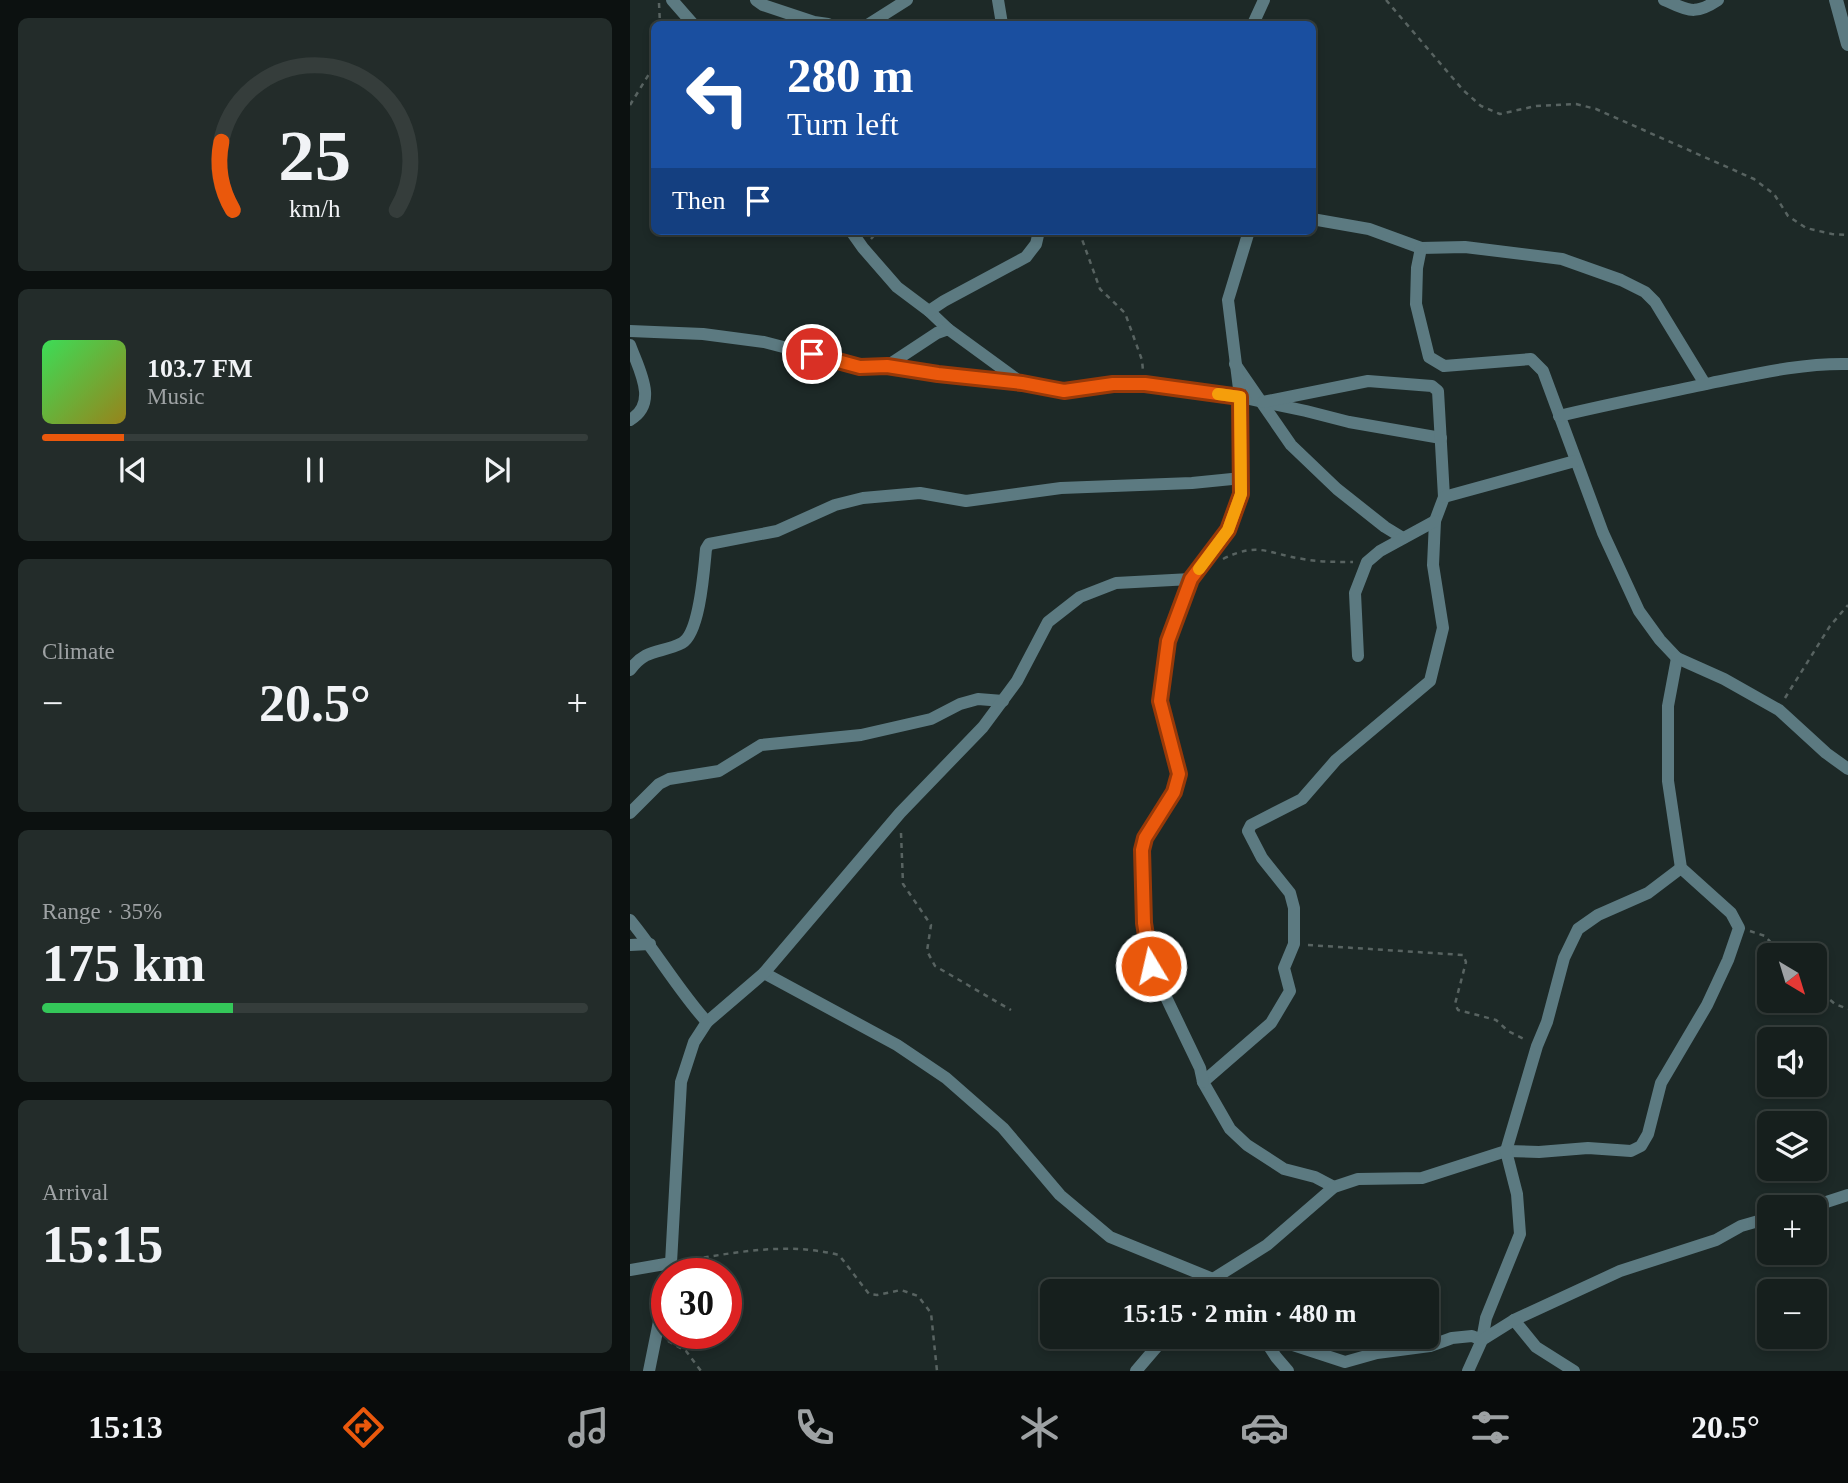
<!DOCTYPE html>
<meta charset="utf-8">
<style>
:root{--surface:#161f1d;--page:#232c2a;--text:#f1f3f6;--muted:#9ea2a4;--line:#353d3b;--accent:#ea580c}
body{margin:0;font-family:Georgia,serif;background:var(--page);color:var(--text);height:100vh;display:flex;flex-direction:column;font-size:26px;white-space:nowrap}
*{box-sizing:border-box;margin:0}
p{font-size:23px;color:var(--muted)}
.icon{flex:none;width:38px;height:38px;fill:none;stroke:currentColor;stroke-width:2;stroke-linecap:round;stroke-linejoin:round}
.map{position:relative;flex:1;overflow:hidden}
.drawer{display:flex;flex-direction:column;gap:18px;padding:18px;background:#0c1110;width:630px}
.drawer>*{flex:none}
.guide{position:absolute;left:21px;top:21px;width:665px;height:214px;border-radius:10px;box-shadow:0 4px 10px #0003,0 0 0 2px var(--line);background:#1a4fa0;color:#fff;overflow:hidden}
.needle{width:46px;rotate:142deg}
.controls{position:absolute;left:1127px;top:943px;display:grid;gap:14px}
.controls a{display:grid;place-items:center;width:70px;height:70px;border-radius:10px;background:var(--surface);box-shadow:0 4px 10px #0003,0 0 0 2px var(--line);font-size:35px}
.speed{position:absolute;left:21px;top:1258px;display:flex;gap:14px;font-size:35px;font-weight:700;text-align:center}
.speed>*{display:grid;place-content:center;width:91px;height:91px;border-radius:50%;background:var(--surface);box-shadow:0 4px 10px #0003,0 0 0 2px var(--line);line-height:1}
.speed .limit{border:10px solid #d22;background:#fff;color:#111}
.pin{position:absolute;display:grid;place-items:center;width:60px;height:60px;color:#fff;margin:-30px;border:4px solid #fff;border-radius:50%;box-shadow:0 2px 7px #0007}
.me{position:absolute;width:77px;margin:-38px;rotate:351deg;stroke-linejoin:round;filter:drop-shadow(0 0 5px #0008)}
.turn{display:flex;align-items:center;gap:24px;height:147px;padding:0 21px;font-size:32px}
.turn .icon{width:91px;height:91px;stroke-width:2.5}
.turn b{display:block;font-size:49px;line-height:60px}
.then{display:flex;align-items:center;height:66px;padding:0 21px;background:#0003;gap:14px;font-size:26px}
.big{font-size:52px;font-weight:700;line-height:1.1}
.drawer .tile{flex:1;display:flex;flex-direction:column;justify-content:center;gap:10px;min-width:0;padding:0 24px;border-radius:10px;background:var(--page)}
.drawer .dial{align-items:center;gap:0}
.dial svg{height:182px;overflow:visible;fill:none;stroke:var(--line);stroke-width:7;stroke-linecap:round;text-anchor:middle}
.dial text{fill:var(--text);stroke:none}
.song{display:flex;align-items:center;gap:21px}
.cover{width:84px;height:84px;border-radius:10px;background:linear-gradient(135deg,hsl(130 70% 55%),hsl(50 70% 35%))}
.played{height:7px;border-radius:4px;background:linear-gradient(90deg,var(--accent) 15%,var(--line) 15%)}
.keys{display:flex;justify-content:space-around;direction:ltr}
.heat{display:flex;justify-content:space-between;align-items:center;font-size:38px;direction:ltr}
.charge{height:10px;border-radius:5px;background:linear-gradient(90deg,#34c759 35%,var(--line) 0)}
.trip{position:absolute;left:410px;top:1279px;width:399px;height:70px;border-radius:10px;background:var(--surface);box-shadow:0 4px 10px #0003,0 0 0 2px var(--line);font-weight:700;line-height:70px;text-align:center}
.tab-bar{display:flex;height:112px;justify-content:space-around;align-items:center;background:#090c0c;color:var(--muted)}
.tab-bar .icon{width:49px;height:49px}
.tab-bar .selected{color:var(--accent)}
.tab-bar b{font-size:32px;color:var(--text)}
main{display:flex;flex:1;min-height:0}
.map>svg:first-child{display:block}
</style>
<main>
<section class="drawer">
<div class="tile dial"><svg viewBox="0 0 100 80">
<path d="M14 69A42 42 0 1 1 86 69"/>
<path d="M14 69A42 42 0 0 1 9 39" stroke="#ea580c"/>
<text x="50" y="56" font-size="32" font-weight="700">25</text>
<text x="50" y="72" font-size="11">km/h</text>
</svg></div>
<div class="tile">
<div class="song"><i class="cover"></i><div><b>103.7 FM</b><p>Music</p></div></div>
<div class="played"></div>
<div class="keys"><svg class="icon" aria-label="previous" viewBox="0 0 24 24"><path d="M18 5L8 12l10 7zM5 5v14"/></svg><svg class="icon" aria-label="pause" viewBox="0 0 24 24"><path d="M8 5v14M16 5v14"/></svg><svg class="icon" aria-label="next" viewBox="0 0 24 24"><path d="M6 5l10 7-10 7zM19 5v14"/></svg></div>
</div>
<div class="tile"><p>Climate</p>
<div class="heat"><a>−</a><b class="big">20.5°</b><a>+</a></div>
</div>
<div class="tile"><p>Range · 35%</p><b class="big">175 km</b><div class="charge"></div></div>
<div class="tile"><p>Arrival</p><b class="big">15:15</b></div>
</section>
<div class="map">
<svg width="1218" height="1371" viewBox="0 0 1218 1371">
<rect width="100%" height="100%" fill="#1d2927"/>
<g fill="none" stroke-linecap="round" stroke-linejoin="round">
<g stroke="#586361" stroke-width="2.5" stroke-dasharray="5 5" stroke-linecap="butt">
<polyline points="756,0 833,90 851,106 870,114 906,106 946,104 966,109 1124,179 1144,194 1158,216 1176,228 1202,234 1218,235"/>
<polyline points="29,3 30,24"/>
<polyline points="0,105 24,66"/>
<polyline points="449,231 470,289 495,313 512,360 513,371"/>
<polyline points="241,239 248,231"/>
<path d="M593 559C629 541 638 554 673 559 690 562 706 562 723 562"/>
<polyline points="1155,698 1200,626 1218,605"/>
<polyline points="271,833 273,884 301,925 297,951 305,966 381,1010"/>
<polyline points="1120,931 1135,936 1153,956"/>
<polyline points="678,945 833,955 836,962 825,1004 828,1010 866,1020 878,1031 894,1039"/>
<polyline points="1185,987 1205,1004 1218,1009"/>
<path d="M54 1261C106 1252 158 1242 209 1255L239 1294 247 1295 271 1290 288 1296 301 1313 307 1371"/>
<polyline points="38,1341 56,1351 71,1371"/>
</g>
<g stroke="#5c7a81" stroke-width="12">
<polyline points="42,0 63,24"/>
<polyline points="126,0 133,5 184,22 198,24"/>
<polyline points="368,0 372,24"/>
<path d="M1034 0C1059 10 1064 16 1088 0"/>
<polyline points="239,24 277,0"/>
<polyline points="623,24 634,0"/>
<polyline points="682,219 739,229 791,248 835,247 932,259 991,280 1015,292 1025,302 1075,384"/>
<polyline points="221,231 233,248 267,287 299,311 318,329"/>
<polyline points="791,248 787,268 786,304 799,357 814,366 901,359 913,371 973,533 1009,611 1030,640 1047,658 1094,679 1149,710 1196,753 1218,769"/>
<polyline points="299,311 314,301 396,257 406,244 409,231"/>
<polyline points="0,331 73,334 134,342 230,367 257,366 307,333 318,329 392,383 434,391 483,384 515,384 610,397 676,411 719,422 811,438"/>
<path d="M0 345C9 370 29 403 0 420"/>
<polyline points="605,364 661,445 707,489 755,527 773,538"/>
<polyline points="257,366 308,374 389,383"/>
<polyline points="633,402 738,381 802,386 808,391 814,497 805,521 803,565 813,628 800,681 706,760 672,799 621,825 618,831 632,858 660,893 664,908 664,944 654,968 660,991 641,1023 573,1082 600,1129 617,1145 654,1169 685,1177 704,1187"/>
<path d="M929 416C979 404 1030 394 1081 383 1126 374 1171 363 1218 364"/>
<polyline points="814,497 945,461"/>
<polyline points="728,656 725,593 737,562 750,551 805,521"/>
<path d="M0 670C17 647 31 654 52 643 70 633 74 569 76 549L79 544 147 531 205 505 233 498 290 493 336 501 431 488 562 483 612 478"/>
<polyline points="0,813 29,784 39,779 89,771 131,745 231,735 301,719 330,704 348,699 373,701"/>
<path d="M0 920C27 953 49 991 77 1022"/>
<polyline points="0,945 20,944"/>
<polyline points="134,973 267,1045 316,1078 373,1128 430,1195 480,1237 583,1279 592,1292"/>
<polyline points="573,1082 570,1068 521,966 514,923 512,850 515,838 544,791 549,773 530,701 538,641 561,579 598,530 611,494 610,397 598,300 619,231"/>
<polyline points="1178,1208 1218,1195"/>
<polyline points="0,1270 41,1263"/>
<polyline points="38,1274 41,1263 51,1082 64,1042 77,1022 134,973 270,813 353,727 387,681 418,622 450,597 486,583 561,579"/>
<polyline points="573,1292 583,1279 637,1245 704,1187 728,1179 792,1178 876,1151 909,1152 958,1148 1001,1151 1011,1146 1018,1134 1031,1083 1077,1005 1098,960 1109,928 1101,913 1051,868 1038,781 1038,706 1047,658"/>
<polyline points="884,1320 906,1347 944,1371"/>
<polyline points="635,1340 646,1357 658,1371"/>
<polyline points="638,1343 663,1345 715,1362 747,1353 800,1346 822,1338 842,1336 852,1340 856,1318 890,1234 887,1194 876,1151 907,1046 917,1022 934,958 948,929 968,915 1018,893 1051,868"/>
<polyline points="19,1371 37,1282"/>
<polyline points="506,1371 535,1337"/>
<polyline points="838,1371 852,1340 884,1320 990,1271 1086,1240 1111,1226 1139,1218"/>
</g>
<polyline stroke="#5c7a81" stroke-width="14" points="1206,0 1218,44"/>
</g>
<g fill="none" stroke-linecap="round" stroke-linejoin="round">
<defs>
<polyline id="route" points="182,354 230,367 257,366 308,374 392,383 434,391 483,384 515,384 610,397 611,494 598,530 561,579 538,641 530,701 549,774 544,792 515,838 512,850 514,923 521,966"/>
</defs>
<use href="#route" stroke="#983908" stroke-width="18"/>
<use href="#route" stroke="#ea580c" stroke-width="12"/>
<polyline stroke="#f59e0b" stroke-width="12" points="569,569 598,530 611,494 610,397 588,394"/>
</g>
</svg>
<div class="controls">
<a><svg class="needle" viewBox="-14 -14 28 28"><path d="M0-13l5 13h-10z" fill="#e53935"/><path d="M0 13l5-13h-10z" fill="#9ea2a4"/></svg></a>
<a><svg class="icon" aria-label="sound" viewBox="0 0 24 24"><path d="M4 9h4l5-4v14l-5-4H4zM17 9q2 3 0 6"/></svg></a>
<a><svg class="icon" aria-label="layers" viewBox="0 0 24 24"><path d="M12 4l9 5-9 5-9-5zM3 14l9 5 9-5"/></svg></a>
<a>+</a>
<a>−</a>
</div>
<div class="speed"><div class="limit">30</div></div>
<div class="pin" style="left:182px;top:354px;background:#d93025"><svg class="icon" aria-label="arrive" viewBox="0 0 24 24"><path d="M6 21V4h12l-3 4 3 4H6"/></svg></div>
<svg class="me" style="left:521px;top:966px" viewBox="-20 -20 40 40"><circle r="17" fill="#ea580c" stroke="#fff" stroke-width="3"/><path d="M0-11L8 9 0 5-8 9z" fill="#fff"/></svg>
<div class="trip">15:15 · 2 min · 480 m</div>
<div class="guide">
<div class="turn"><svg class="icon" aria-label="left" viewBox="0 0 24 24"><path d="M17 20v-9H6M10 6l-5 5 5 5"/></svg><div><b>280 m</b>Turn left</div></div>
<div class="then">Then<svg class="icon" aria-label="arrive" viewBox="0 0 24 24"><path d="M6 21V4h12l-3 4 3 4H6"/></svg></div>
</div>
</div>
</main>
<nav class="tab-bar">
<b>15:13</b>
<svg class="icon selected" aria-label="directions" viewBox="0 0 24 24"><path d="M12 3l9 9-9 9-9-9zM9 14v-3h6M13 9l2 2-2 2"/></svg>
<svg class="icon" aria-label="music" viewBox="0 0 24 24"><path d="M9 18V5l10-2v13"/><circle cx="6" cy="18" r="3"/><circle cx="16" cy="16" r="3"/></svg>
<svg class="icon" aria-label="phone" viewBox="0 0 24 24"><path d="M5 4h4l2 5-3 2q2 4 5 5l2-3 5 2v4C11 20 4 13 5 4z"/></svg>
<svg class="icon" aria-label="climate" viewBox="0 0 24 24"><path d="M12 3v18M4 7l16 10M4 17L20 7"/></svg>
<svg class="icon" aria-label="car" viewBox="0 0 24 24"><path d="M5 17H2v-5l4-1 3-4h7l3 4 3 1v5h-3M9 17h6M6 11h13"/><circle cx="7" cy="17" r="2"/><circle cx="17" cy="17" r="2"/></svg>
<svg class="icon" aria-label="filters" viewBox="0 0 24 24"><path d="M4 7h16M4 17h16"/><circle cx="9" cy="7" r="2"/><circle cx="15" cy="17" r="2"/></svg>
<b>20.5°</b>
</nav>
